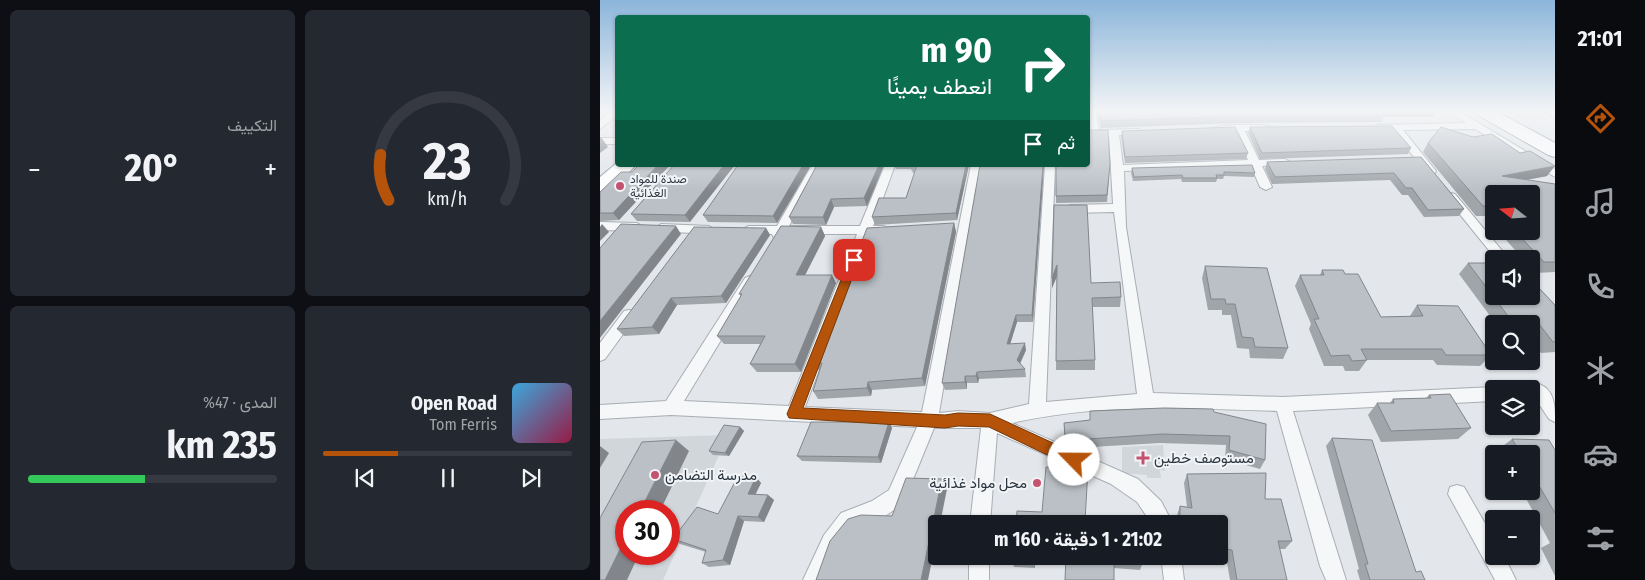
<!DOCTYPE html>
<html lang="ar">
<meta charset="utf-8">
<style>
:root{--surface:#171b24;--page:#242831;--text:#f1f3f6;--muted:#9ea1a6;--line:#363941;--accent:#b45309}
body{margin:0;font-family:"Fira Sans Condensed",Vazirmatn,sans-serif;background:var(--page);color:var(--text);direction:rtl;height:100vh;display:flex;flex-direction:column;font-size:19px;white-space:nowrap}
*{box-sizing:border-box;margin:0}
p{font-size:16px;color:var(--muted)}
.icon{flex:none;width:28px;height:28px;fill:none;stroke:currentColor;stroke-width:2;stroke-linecap:round;stroke-linejoin:round}
.map{position:relative;flex:1;overflow:hidden;direction:ltr}
.sheet{display:flex;flex-direction:column;gap:10px;padding:10px;background:#0d0f14;width:600px}
.sheet>*{flex:none}
.hud{position:absolute;left:15px;top:15px;width:475px;height:152px;border-radius:5px;box-shadow:0 1px 4px #0004;direction:rtl;background:#0b6e4f;color:#fff;overflow:hidden}
.needle{width:32px;rotate:287deg}
.fabs{position:absolute;left:885px;top:185px;display:grid;gap:10px}
.fabs a{display:grid;place-items:center;width:55px;height:55px;border-radius:5px;background:var(--surface);box-shadow:0 1px 4px #0004;font-size:25px}
.speed{position:absolute;left:15px;top:500px;display:flex;gap:10px;font-size:25px;font-weight:700;text-align:center}
.speed>*{display:grid;place-content:center;width:65px;height:65px;border-radius:50%;background:var(--surface);box-shadow:0 1px 4px #0004;line-height:1}
.speed .limit{border:8px solid #d22;background:#fff;color:#111}
.pin{position:absolute;display:grid;place-items:center;width:42px;height:42px;color:#fff;margin:-21px;border-radius:10px;box-shadow:0 2px 8px #0006}
.me{position:absolute;width:55px;margin:-28px;rotate:293deg;stroke-linejoin:round;filter:drop-shadow(0 0 4px #0008)}
.turn{display:flex;align-items:center;gap:18px;height:105px;padding:0 15px;font-size:22px}
.turn .icon{width:65px;height:65px;stroke-width:2.5}
.turn b{display:block;font-size:35px;line-height:42px}
.then{display:flex;align-items:center;height:48px;padding:0 15px;background:#0003;gap:10px;font-size:19px}
.big{font-size:38px;font-weight:700;line-height:1.1}
.sheet .tile{flex:1;display:flex;flex-direction:column;justify-content:center;gap:8px;min-width:0;padding:0 18px;border-radius:8px;background:var(--page)}
.sheet .dial{align-items:center;gap:0}
.dial svg{height:130px;overflow:visible;fill:none;stroke:var(--line);stroke-width:7;stroke-linecap:round;text-anchor:middle}
.dial text{fill:var(--text);stroke:none}
.song{display:flex;align-items:center;gap:15px}
.cover{width:60px;height:60px;border-radius:8px;background:linear-gradient(135deg,hsl(200 70% 55%),hsl(340 70% 35%))}
.played{height:5px;border-radius:2px;background:linear-gradient(90deg,var(--accent) 30%,var(--line) 30%)}
.keys{display:flex;justify-content:space-around;direction:ltr}
.heat{display:flex;justify-content:space-between;align-items:center;font-size:28px;direction:ltr}
.charge{height:8px;border-radius:4px;background:linear-gradient(90deg,#34c759 47%,var(--line) 0)}
.sheet .tiles{flex:1;display:grid;gap:10px;grid-template-columns:repeat(2,1fr)}
.trip{position:absolute;left:328px;top:515px;width:300px;height:50px;border-radius:5px;background:var(--surface);box-shadow:0 1px 4px #0004;font-weight:700;line-height:50px;text-align:center;direction:rtl}
main{display:flex;flex:1;min-height:0}
.menu{display:flex;flex-direction:column;width:90px;justify-content:space-around;align-items:center;background:#090b0e;color:var(--muted)}
.menu .icon{width:35px;height:35px}
.menu .on{color:var(--accent)}
.menu b{font-size:22px;color:var(--text)}
.map>svg:first-child{display:block}
</style>
<main>
<nav class="menu">
<b>21:01</b>
<svg class="icon on" aria-label="directions" viewBox="0 0 24 24"><path d="M12 3l9 9-9 9-9-9zM9 14v-3h6M13 9l2 2-2 2"/></svg>
<svg class="icon" aria-label="music" viewBox="0 0 24 24"><path d="M9 18V5l10-2v13"/><circle cx="6" cy="18" r="3"/><circle cx="16" cy="16" r="3"/></svg>
<svg class="icon" aria-label="phone" viewBox="0 0 24 24"><path d="M5 4h4l2 5-3 2q2 4 5 5l2-3 5 2v4C11 20 4 13 5 4z"/></svg>
<svg class="icon" aria-label="climate" viewBox="0 0 24 24"><path d="M12 3v18M4 7l16 10M4 17L20 7"/></svg>
<svg class="icon" aria-label="car" viewBox="0 0 24 24"><path d="M5 17H2v-5l4-1 3-4h7l3 4 3 1v5h-3M9 17h6M6 11h13"/><circle cx="7" cy="17" r="2"/><circle cx="17" cy="17" r="2"/></svg>
<svg class="icon" aria-label="filters" viewBox="0 0 24 24"><path d="M4 7h16M4 17h16"/><circle cx="9" cy="7" r="2"/><circle cx="15" cy="17" r="2"/></svg>
</nav>
<div class="map">
<svg width="955" height="580" viewBox="0 0 955 580">
<rect width="100%" height="100%" fill="#e3e6ea"/>
<g fill="#d1d6db" fill-rule="evenodd">
<path d="M128 435 63 580H0V439ZM26 511H69V554H26Z"/>
<polygon points="563,445 565,471 560,470 561,478 547,478 547,475 522,473 522,447"/>
</g>
<g fill="none" stroke-linecap="round" stroke-linejoin="round">
<defs>
<g id="street">
<polygon points="12,110 18,110 18,115 0,129 0,121"/>
<path d="M488 110H495L499 130 538 129 543 132 538 135H519L523 165 648 160 636 132H617L612 129C619 124 659 124 669 126L671 128 666 131H645L659 160 685 159 690 162 685 165 662 166 672 187 666 190 660 187 651 166 524 171 526 227 553 393 683 397 894 387 899 389H894V401L693 411 746 580H726L720 566 677 411C589 408 498 403 412 423L538 479 561 501 573 524H552L537 502 511 484 397 433 390 524H370L381 428H334L303 504 285 516 255 527 238 549 224 580H203L224 535 241 513 272 501 289 490 317 427 71 415 0 419V405L66 401 145 278 150 276 157 281 84 401 189 406 257 234H185L178 239 174 238 172 234H148L142 230 148 226H177L212 165H222L189 226H260L285 165H295L273 226H284L290 230 284 234H270L205 407 322 412 371 165H381L339 413 358 411 390 413 429 404 445 165H455L446 402 537 394 514 212 470 213 464 209 470 205 513 204 509 136H488V130H489Z"/>
<polygon points="846,110 857,110 955,169 955,177 875,129 803,130 836,171 835,173 827,173 793,131 777,131 772,128 777,125 866,123"/>
<polygon points="941,110 955,111 955,117"/>
<rect x="0" y="138" width="18" height="6"/>
<polygon points="851,193 855,194 909,259 896,259 845,196"/>
<polygon points="0,222 37,223 43,227 37,231 0,230"/>
<polygon points="61,224 109,226 115,230 109,234 57,231 55,228"/>
<polygon points="29,310 34,311 36,315 34,319 5,359 0,361 0,343 24,311"/>
<path d="M939 384C955 390 955 407 955 422L949 419 931 392 933 386Z"/>
<polygon points="857,485 864,487 894,539 894,556 904,556 916,580 895,580 848,494 850,487"/>
<rect x="369" y="556" width="20" height="24"/>
<polygon points="561,556 581,556 584,580 564,580"/>
</g>
<g id="highway">
<polygon points="873,110 894,110 955,143 955,157 948,155 876,114"/>
<polygon points="18,162 18,165 36,165 8,193 0,194 0,177"/>
</g>
</defs>
<use href="#street" stroke="#a8aeb4" stroke-width="2"/>
<use href="#highway" stroke="#8b959f" stroke-width="2"/>
<use href="#street" fill="#f5f7f8" fill-rule="evenodd"/>
<use href="#highway" fill="#fff" fill-rule="evenodd"/>
</g>
<g fill="#a0a5aa">
<polygon points="496,110 838,110 834,117 784,117 781,122 639,123 501,128"/>
<polygon points="650,127 811,148 808,154 660,159 648,133"/>
<polygon points="522,131 648,153 646,159 525,163 521,137"/>
<polygon points="828,143 947,176 926,180 955,184 955,272 935,273 931,268 931,259 923,259 898,231 931,231 894,194 894,226 885,216 876,216 823,152"/>
<polygon points="821,157 864,209 859,216 824,217 808,195 802,195 790,180 672,184 665,169 667,162"/>
<polygon points="510,164 507,202 456,203 456,196"/>
<polygon points="39,165 70,165 19,220 0,221 0,192 32,172"/>
<polygon points="74,165 90,222 37,221 31,214"/>
<polygon points="211,165 177,223 108,222 103,215"/>
<polygon points="284,165 267,206 234,207 226,225 193,224 189,217"/>
<polygon points="294,165 369,165 357,220 275,225 272,217 306,198 315,173 313,173 311,169 296,169"/>
<polygon points="444,165 433,322 417,322 410,344 426,350 420,364 425,369 426,377 379,379 378,383 367,383 367,389 345,390 342,383"/>
<polygon points="532,168 655,173 654,177 624,176 623,179 617,179 616,182 582,182 581,179 533,181 531,173"/>
<polygon points="454,205 491,283 521,297 520,307 492,307 495,360 495,370 456,370 457,276 452,288"/>
<polygon points="354,223 356,232 325,386 272,390 271,396 218,399 213,391 219,371 215,363"/>
<polygon points="221,227 225,236 205,275 236,283 201,372 157,372 150,364 160,344 124,344 117,336 141,296 139,294"/>
<polygon points="166,228 170,235 126,303 77,305 59,334 24,336 17,329"/>
<polygon points="868,263 894,296 937,286 955,305 955,352 941,353 931,340 931,324 896,324 859,274"/>
<polygon points="605,266 688,348 683,359 650,358 649,349 637,348 631,315 622,315 622,310 608,310 602,278"/>
<polygon points="722,270 745,274 781,317 810,316 817,305 891,355 880,366 837,365 833,360 766,360 767,360 759,371 745,371 743,366 724,366 709,329 711,324 695,286 700,275 720,275"/>
<polygon points="829,395 871,428 858,439 781,442 768,415 777,403 790,403 793,399 826,398"/>
<polygon points="490,411 614,412 665,460 660,469 625,459 626,445 560,443 474,448 465,445 464,423 490,420"/>
<polygon points="289,422 292,428 281,463 202,461 197,456"/>
<polygon points="140,427 144,431 129,456 113,455 109,451"/>
<polygon points="732,438 816,572 825,580 760,580 757,570 759,569 726,446"/>
<polygon points="912,439 955,450 955,576 941,548 950,543 922,491 931,491 931,454 901,454 899,449"/>
<polygon points="587,474 665,499 692,541 685,549 679,549 687,580 630,580 626,557 616,556 619,556 619,524 577,524 577,515 580,506 587,507 584,483"/>
<polygon points="156,477 161,483 156,494 168,495 174,500 164,522 144,521 130,565 109,567 102,563 106,552 80,544 73,539 118,514"/>
<polygon points="435,556 435,568 414,567 412,560"/>
<polygon points="466,556 543,562 540,570 514,568"/>
</g>
<g fill="#82868b">
<polygon points="0,137 1,137 8,147 0,153"/>
<polygon points="58,165 70,165 19,220 13,213"/>
<polygon points="124,165 135,165 90,222 85,215"/>
<polygon points="203,165 211,165 177,223 173,216"/>
<polygon points="279,165 284,165 267,206 264,198"/>
<polygon points="366,165 369,165 357,220 356,213"/>
<polygon points="443,165 444,165 433,322 432,315"/>
<polygon points="955,166 947,176 894,186 902,176"/>
<polygon points="231,199 234,207 226,225 223,217"/>
<polygon points="354,223 356,232 325,386 322,378"/>
<polygon points="2,224 9,232 0,241 0,227"/>
<polygon points="76,226 81,234 0,338 0,321"/>
<polygon points="221,227 225,236 201,283 196,275"/>
<polygon points="166,228 170,235 126,303 121,296"/>
<polygon points="457,265 458,274 452,288 452,278"/>
<polygon points="232,275 236,283 201,372 195,364"/>
<polygon points="71,298 77,305 59,334 52,327"/>
<polygon points="416,315 417,322 408,351 407,344"/>
<polygon points="425,343 426,350 418,368 417,360"/>
<polygon points="377,372 379,379 378,383 376,376"/>
<polygon points="365,376 367,383 367,389 365,382"/>
<polygon points="268,382 272,390 271,396 267,388"/>
<polygon points="289,422 292,428 281,463 278,457"/>
<polygon points="140,427 144,431 129,456 125,453"/>
<polygon points="76,440 89,451 60,511 40,511"/>
<polygon points="0,446 9,453 0,468"/>
<polygon points="156,477 161,483 153,498 148,494"/>
<polygon points="342,479 347,489 340,524 336,524 336,541 328,580 321,580"/>
<polygon points="168,495 174,500 164,522 158,517"/>
<polygon points="138,516 144,521 130,565 123,560"/>
<polygon points="26,537 26,554 39,554 27,580 5,580"/>
<polygon points="433,556 435,556 435,568 433,560"/>
</g>
<g fill="#bac0c6" stroke="#82868b">
<polygon points="498,110 838,110 781,110 785,115 641,116 501,121"/>
<polygon points="792,126 811,148 662,153 650,127"/>
<polygon points="635,127 648,153 525,157 522,131"/>
<polygon points="841,127 873,137 892,134 920,153 930,151 955,166 902,176 955,184 955,262 944,262 915,231 931,231 931,194 894,194 894,208 892,206 883,206 828,143"/>
<polygon points="488,130 508,130 510,164 507,195 456,196 456,165 488,165"/>
<polygon points="821,157 864,209 828,210 812,188 806,188 794,173 675,177 667,162"/>
<polygon points="39,165 58,165 13,213 0,213 0,192 21,172 32,172"/>
<polygon points="74,165 124,165 85,215 31,214"/>
<polygon points="138,165 203,165 173,216 103,215"/>
<polygon points="217,165 279,165 264,198 231,199 223,217 189,217"/>
<polygon points="311,165 366,165 356,213 272,217 279,198 306,198 317,165"/>
<polygon points="380,165 443,165 432,315 416,315 407,344 425,343 417,360 425,369 377,372 376,376 365,376 365,382 342,383"/>
<polygon points="652,165 655,173 624,172 624,175 616,175 617,178 583,178 582,175 534,177 532,168"/>
<polygon points="454,205 487,205 491,283 520,282 521,297 492,298 495,360 456,361 457,265 452,278"/>
<polygon points="354,223 322,378 268,382 267,388 213,391 222,363 215,363 267,228"/>
<polygon points="21,224 76,226 0,321 0,248"/>
<polygon points="181,226 221,227 196,275 232,275 195,364 150,364 165,336 117,336 142,294 139,294"/>
<polygon points="94,227 166,228 121,296 71,298 52,327 17,329"/>
<polygon points="868,263 894,263 894,296 931,296 931,281 936,282 937,286 955,305 955,342 953,342 939,324 914,324"/>
<polygon points="605,266 667,268 688,348 655,347 653,338 642,337 635,304 626,304 625,299 611,299"/>
<polygon points="722,270 743,270 745,274 758,274 781,317 823,316 817,305 858,306 891,355 846,355 842,349 761,349 767,360 752,361 749,355 731,356 714,319 719,319 700,275 724,275"/>
<polygon points="850,394 871,428 791,431 777,403 794,403 793,399 831,398 829,395"/>
<polygon points="564,408 613,409 614,412 666,424 665,460 629,450 630,436 562,434 474,440 465,436 464,423 490,420 490,411"/>
<polygon points="211,422 289,422 278,457 197,456"/>
<polygon points="124,425 140,427 125,453 109,451"/>
<polygon points="732,438 772,440 816,572 821,571 825,580 770,580 765,564 768,564"/>
<polygon points="912,439 949,440 955,450 955,513 931,472 931,454 921,454"/>
<polygon points="76,440 40,511 26,511 26,537 5,580 0,580 0,518 42,442"/>
<polygon points="446,467 488,469 485,521 544,524 416,524 417,511 442,512"/>
<polygon points="666,473 665,499 681,499 692,541 678,541 687,580 637,580 632,550 619,548 619,524 580,524 580,506 592,508 587,474"/>
<polygon points="138,476 156,477 148,494 168,495 158,517 138,516 123,560 102,563 106,550 73,539 97,507 118,514"/>
<polygon points="306,478 342,479 321,580 216,580 230,541 248,519 261,515 292,516"/>
<rect x="412" y="556" width="21" height="4"/>
<polygon points="466,556 543,556 543,562 514,560 514,580 465,580"/>
</g>
<linearGradient id="sky" x2="0" y2="1"><stop stop-color="#8bb5da"/><stop offset="0.58" stop-color="#f2f4f6"/><stop offset="1" stop-color="#f2f4f6" stop-opacity="0"/></linearGradient>
<rect width="955" height="191" fill="url(#sky)"/>
<polygon fill="#b45309" stroke="#753606" points="254,257 259,260 203,408 345,415 358,413 390,414 479,455 481,460 479,465 474,467 468,465 389,427 358,426 345,428 189,418 187,414 249,260"/>
<g fill="#c45370" stroke="#f2f5f7" stroke-width="2">
<circle cx="20" cy="186" r="5"/>
<path d="M540.5 450.5h5v5h5v5h-5v5h-5v-5h-5v-5h5z"/>
<circle cx="55" cy="475" r="5"/>
<circle cx="437" cy="483" r="5"/>
</g>
<g text-anchor="middle" dominant-baseline="central" stroke-width="4" stroke-linejoin="round" paint-order="stroke">
<g font-size="12" fill="#2c3640" stroke="#f2f5f7" text-anchor="start">
<text x="30" y="179">صندة للمواد<tspan x="30" dy="14">الغذائية</tspan></text>
</g>
<g font-size="15" fill="#2c3640" stroke="#f2f5f7" text-anchor="start">
<text x="554" y="458">مستوصف خطين</text>
<text x="65" y="475">مدرسة التضامن</text>
<text x="427" y="483" text-anchor="end">محل مواد غذائية</text>
</g>
</g>
</svg>
<div class="fabs">
<a><svg class="needle" viewBox="-14 -14 28 28"><path d="M0-13l5 13h-10z" fill="#e53935"/><path d="M0 13l5-13h-10z" fill="#9ea1a6"/></svg></a>
<a><svg class="icon" aria-label="sound" viewBox="0 0 24 24"><path d="M4 9h4l5-4v14l-5-4H4zM17 9q2 3 0 6"/></svg></a>
<a><svg class="icon" aria-label="search" viewBox="0 0 24 24"><circle cx="10" cy="10" r="6"/><path d="M15 15l6 6"/></svg></a>
<a><svg class="icon" aria-label="layers" viewBox="0 0 24 24"><path d="M12 4l9 5-9 5-9-5zM3 14l9 5 9-5"/></svg></a>
<a>+</a>
<a>−</a>
</div>
<div class="speed"><div class="limit">30</div></div>
<div class="pin" style="left:254px;top:260px;background:#d93025"><svg class="icon" aria-label="arrive" viewBox="0 0 24 24"><path d="M6 21V4h12l-3 4 3 4H6"/></svg></div>
<svg class="me" style="left:474px;top:460px" viewBox="-20 -20 40 40"><circle r="19" fill="#fff"/><path d="M0-13L10 11 0 6-10 11z" fill="#b45309"/></svg>
<div class="trip">21:02 · 1 دقيقة · 160 m</div>
<div class="hud">
<div class="turn"><svg class="icon" aria-label="right" viewBox="0 0 24 24"><path d="M7 20v-9h11M14 6l5 5-5 5"/></svg><div><b>90 m</b>انعطف يمينًا</div></div>
<div class="then">ثم<svg class="icon" aria-label="arrive" viewBox="0 0 24 24"><path d="M6 21V4h12l-3 4 3 4H6"/></svg></div>
</div>
</div>
<section class="sheet">
<div class="tiles">
<div class="tile dial"><svg viewBox="0 0 100 80">
<path d="M14 69A42 42 0 1 1 86 69"/>
<path d="M14 69A42 42 0 0 1 9 41" stroke="#b45309"/>
<text x="50" y="56" font-size="32" font-weight="700">23</text>
<text x="50" y="72" font-size="11">km/h</text>
</svg></div>
<div class="tile"><p>التكييف</p>
<div class="heat"><a>−</a><b class="big">20°</b><a>+</a></div>
</div>
<div class="tile">
<div class="song"><i class="cover"></i><div><b>Open Road</b><p>Tom Ferris</p></div></div>
<div class="played"></div>
<div class="keys"><svg class="icon" aria-label="previous" viewBox="0 0 24 24"><path d="M18 5L8 12l10 7zM5 5v14"/></svg><svg class="icon" aria-label="pause" viewBox="0 0 24 24"><path d="M8 5v14M16 5v14"/></svg><svg class="icon" aria-label="next" viewBox="0 0 24 24"><path d="M6 5l10 7-10 7zM19 5v14"/></svg></div>
</div>
<div class="tile"><p>المدى · 47%</p><b class="big">235 km</b><div class="charge"></div></div>
</div>
</section>
</main>
